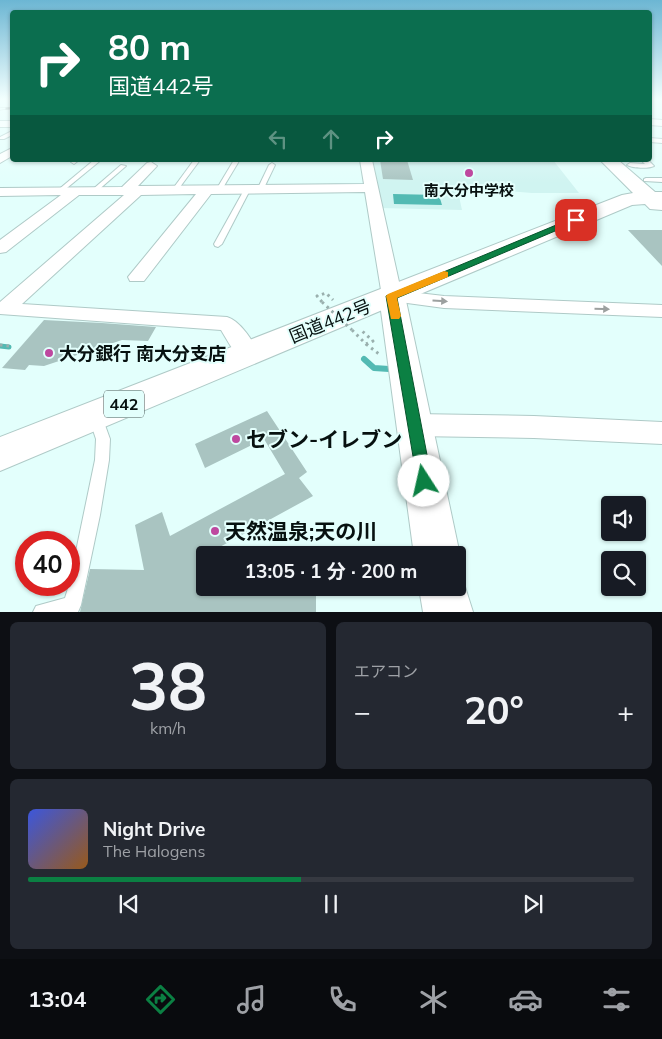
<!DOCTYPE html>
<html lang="ja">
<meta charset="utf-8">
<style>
:root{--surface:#171b24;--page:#242831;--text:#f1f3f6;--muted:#9ea1a6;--line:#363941;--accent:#0b8043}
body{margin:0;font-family:Mulish,"Noto Sans JP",sans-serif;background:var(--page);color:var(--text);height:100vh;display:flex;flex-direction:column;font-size:19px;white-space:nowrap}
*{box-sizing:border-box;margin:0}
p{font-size:16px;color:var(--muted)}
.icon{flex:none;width:28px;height:28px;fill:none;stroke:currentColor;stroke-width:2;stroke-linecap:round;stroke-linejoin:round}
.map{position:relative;height:612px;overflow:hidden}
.sheet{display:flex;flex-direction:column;gap:10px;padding:10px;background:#0d0f14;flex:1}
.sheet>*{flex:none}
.guide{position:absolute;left:10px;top:10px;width:642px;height:152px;border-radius:5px;box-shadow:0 1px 4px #0004;background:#0b6e4f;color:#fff;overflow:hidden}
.fabs{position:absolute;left:601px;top:496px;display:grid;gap:10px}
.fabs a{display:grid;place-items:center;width:45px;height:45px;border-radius:5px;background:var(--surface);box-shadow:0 1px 4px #0004;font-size:25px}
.speed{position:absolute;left:15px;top:531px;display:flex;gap:10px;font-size:25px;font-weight:700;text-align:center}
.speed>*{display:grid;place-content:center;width:65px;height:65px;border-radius:50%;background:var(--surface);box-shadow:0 1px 4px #0004;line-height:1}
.speed .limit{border:8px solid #d22;background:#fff;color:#111}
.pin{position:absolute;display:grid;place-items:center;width:42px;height:42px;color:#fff;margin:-21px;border-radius:10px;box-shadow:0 2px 8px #0006}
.me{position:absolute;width:55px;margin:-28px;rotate:350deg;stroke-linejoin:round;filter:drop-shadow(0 0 4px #0008)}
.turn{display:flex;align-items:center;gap:18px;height:105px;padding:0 15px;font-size:22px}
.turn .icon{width:65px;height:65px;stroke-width:2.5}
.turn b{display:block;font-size:35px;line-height:42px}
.lanes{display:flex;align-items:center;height:48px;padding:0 15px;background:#0003;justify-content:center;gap:25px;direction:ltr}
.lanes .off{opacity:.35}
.big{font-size:38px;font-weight:700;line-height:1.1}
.sheet .tile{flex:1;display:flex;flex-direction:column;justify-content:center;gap:8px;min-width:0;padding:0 18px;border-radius:8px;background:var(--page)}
.sheet .dial{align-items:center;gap:0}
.dial b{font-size:65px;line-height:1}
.song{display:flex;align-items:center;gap:15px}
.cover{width:60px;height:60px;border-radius:8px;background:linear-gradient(135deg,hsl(230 70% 55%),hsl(30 70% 35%))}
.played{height:5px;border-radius:2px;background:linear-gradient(90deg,var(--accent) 45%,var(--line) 45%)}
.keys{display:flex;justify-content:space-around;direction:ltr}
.heat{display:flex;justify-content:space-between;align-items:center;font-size:28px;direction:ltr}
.sheet .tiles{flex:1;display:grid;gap:10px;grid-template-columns:1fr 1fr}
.tile:last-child{grid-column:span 2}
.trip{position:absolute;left:196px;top:546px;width:270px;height:50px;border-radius:5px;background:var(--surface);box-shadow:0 1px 4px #0004;font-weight:700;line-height:50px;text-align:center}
.tabs{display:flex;height:80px;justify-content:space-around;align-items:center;background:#090b0e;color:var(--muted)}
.tabs .icon{width:35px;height:35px}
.tabs .active{color:var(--accent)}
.tabs b{font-size:22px;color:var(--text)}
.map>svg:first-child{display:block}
</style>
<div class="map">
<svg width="662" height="612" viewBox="0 0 662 612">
<rect width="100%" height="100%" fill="#e3fffc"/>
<polygon fill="#d0f4f1" points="371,160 553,160 579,193 532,193 457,187 462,210 380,208"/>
<polygon fill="#53bab3" points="393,194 439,195 442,205 394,204"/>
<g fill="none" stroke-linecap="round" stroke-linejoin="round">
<polyline stroke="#53bab3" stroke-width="5" points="0,346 9,347"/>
<polyline stroke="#53bab3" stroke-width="6" points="364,359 374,368 389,369"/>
</g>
<g fill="#a9c4c1">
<polygon points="380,160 407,160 413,180 383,179"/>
<polygon points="628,230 662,230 662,266"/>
<polygon points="44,320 102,323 156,327 148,341 122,340 44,366 29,365 25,370 2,368"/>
<polygon points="267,411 307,472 299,478 313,496 205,555 205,588 316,588 316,612 80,612 90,569 144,570 135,525 162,512 170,536 285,474 264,439 205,468 195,444"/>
</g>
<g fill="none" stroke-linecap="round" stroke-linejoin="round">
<defs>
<g id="lane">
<polygon points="12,131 12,135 4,139 0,139 0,137"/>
<polygon points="650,138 662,139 662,143 650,142"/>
<polygon points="73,160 79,160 74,164 71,162"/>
<polygon points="94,160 101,160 62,192 58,192 58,190"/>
<polygon points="194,160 200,160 177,191 173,191 172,190"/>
<polygon points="234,160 239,161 221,191 217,191 216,190"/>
<path d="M641 160H648L654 166C648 169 633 168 627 165L630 163 645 164Z"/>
<polygon points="272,163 275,165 263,190 258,191 257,190 269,165"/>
<polygon points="121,165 126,166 96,192 92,192 92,190"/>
<polygon points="646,178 662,178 662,182 644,181 644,179"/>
<polygon points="247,188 250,190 222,244 218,247 215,246 214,244 244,190"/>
<polygon points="96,413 101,414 110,439 109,460 100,515 81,605 78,612 33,612 36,606 65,598 69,585 95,460 96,439 89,418 91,414"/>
</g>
<g id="street">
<polygon points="650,119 662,120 662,126 650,125"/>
<rect x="0" y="121" width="12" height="6"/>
<polygon points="12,148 12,156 0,163 0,154"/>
<path d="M360 160H372L401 291 444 296 662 305V317L444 308 385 300 382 296 365 192 211 194 144 281H130L128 277 196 194 141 195 22 304 227 317C241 321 253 342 260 354L257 360C238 365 230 344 221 330L0 314V302L124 195H79L6 252 0 253V240L61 195 0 196V188L122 187 147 163 151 162 157 166 138 186 364 184Z"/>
<polygon points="414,414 534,416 662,422 662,444 534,438 414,436 405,433 401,425 405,417"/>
</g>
<g id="secondary">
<polygon points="392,288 401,290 405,296 460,555 458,561 458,555 414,555 379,296 383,290"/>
<polygon points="458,570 460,571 473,612 423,612 419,588 458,588"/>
</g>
<polygon id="highway" points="600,160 618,160 655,192 662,192 662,210 650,209 645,204 632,205 0,471 0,437 622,195 633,193"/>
</defs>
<use href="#lane" stroke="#afcac7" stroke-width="2"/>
<use href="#street" stroke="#afcac7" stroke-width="2"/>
<use href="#secondary" stroke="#afcac7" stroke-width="2"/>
<use href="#highway" stroke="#afcac7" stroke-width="2"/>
<g stroke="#9ab0ae" stroke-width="3" stroke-dasharray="2.5 4" stroke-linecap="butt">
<polyline points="322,302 317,296 326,293 333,300"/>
<polyline points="352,330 366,344 373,341 361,330"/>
<polyline points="366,344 379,354"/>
<polyline points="0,345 10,346"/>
</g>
<use href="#lane" fill="#fff" fill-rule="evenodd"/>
<use href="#street" fill="#fff" fill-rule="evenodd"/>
<use href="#secondary" fill="#fff" fill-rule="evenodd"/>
<use href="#highway" fill="#fff" fill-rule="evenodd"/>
<defs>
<polyline id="rail" points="0,109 12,108"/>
</defs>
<use href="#rail" stroke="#687a78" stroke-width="2.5"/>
<use href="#rail" stroke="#e3fffc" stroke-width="2" stroke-dasharray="5.5" stroke-linecap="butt"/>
<polyline stroke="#9ab0ae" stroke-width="3" stroke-dasharray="2.5 4" stroke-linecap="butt" points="322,302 352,330"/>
</g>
<defs><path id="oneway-solid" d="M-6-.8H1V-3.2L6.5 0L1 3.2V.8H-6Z" transform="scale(1.25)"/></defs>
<g fill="#9ca09f">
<use href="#oneway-solid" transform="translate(440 301) rotate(3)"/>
<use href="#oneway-solid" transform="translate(602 309) rotate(2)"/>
</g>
<linearGradient id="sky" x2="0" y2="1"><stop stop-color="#6cb6d3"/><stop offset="0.54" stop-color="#f2fffe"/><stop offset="1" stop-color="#f2fffe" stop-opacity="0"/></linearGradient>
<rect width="662" height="183" fill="url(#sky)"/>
<polygon fill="#0b8043" stroke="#07532c" points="573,218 581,220 397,298 432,481 430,486 424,488 418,486 386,296"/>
<polygon fill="#f59e0b" points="444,271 448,272 448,277 397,298 401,316 399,319 391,319 386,296 388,294"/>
<g fill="#be489f" stroke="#e3fffc" stroke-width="2">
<circle cx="469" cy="173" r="5"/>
<circle cx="49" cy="353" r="5"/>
<circle cx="236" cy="439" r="5"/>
<circle cx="215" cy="531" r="5"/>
</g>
<g text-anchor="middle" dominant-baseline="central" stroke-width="4" stroke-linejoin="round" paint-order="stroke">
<g font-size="15" font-weight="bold" fill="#071110" stroke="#e3fffc">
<text x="469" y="190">南大分中学校</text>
</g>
<rect fill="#e3fffc" stroke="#495857" stroke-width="1" x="104" y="390.5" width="40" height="27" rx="4"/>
<g font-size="16" font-weight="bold" fill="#071110">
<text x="124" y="404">442</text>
</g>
<g font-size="18" fill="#071110" stroke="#e3fffc">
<text transform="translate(330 321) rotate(-22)">国道442号</text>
</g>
<g font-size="18" font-weight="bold" fill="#071110" stroke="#e3fffc" text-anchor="start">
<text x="59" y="353">大分銀行 南大分支店</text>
</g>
<g font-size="21" font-weight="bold" fill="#071110" stroke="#e3fffc" text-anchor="start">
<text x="246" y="439">セブン-イレブン</text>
<text x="225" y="531">天然温泉;天の川</text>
</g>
</g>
</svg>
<div class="fabs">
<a><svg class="icon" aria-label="sound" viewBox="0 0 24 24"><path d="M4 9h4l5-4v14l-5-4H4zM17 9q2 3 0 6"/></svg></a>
<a><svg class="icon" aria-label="search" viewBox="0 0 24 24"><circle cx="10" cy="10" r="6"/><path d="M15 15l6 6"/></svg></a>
</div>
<div class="speed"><div class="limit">40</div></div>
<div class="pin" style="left:576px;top:220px;background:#d93025"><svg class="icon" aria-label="arrive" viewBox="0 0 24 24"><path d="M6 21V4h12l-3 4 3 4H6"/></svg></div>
<svg class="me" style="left:424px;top:481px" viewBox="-20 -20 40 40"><circle r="19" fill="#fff"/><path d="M0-13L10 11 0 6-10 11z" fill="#0b8043"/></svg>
<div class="trip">13:05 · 1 分 · 200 m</div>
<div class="guide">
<div class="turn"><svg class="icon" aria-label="right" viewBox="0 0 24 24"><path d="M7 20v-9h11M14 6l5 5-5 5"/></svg><div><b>80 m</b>国道442号</div></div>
<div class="lanes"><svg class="icon off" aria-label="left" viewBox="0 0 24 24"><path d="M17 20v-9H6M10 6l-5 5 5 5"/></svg><svg class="icon off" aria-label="ahead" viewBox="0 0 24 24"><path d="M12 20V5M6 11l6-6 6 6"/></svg><svg class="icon" aria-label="right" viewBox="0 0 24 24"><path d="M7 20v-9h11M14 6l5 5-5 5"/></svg></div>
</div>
</div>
<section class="sheet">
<div class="tiles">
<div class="tile dial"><b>38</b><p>km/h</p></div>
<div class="tile"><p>エアコン</p>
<div class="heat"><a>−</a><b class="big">20°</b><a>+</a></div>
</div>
<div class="tile">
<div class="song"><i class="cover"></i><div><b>Night Drive</b><p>The Halogens</p></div></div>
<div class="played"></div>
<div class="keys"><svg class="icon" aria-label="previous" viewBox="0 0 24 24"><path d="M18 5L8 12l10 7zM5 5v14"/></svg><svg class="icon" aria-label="pause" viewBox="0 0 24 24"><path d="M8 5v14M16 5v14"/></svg><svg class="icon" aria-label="next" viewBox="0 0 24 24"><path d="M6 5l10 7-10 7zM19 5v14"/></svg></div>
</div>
</div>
</section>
<nav class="tabs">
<b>13:04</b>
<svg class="icon active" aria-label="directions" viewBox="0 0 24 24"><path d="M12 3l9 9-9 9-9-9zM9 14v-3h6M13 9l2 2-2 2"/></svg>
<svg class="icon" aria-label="music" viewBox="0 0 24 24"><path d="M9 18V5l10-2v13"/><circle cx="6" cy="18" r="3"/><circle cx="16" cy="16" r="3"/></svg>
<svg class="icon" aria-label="phone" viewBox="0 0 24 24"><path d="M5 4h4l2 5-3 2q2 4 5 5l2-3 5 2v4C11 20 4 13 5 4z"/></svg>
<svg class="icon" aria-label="climate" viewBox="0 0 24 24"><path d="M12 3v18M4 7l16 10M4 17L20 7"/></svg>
<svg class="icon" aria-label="car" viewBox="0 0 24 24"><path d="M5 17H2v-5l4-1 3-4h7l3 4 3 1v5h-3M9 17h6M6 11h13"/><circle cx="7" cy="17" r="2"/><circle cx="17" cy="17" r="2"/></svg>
<svg class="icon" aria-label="filters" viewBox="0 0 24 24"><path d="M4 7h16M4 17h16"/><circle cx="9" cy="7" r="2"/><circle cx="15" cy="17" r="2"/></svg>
</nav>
